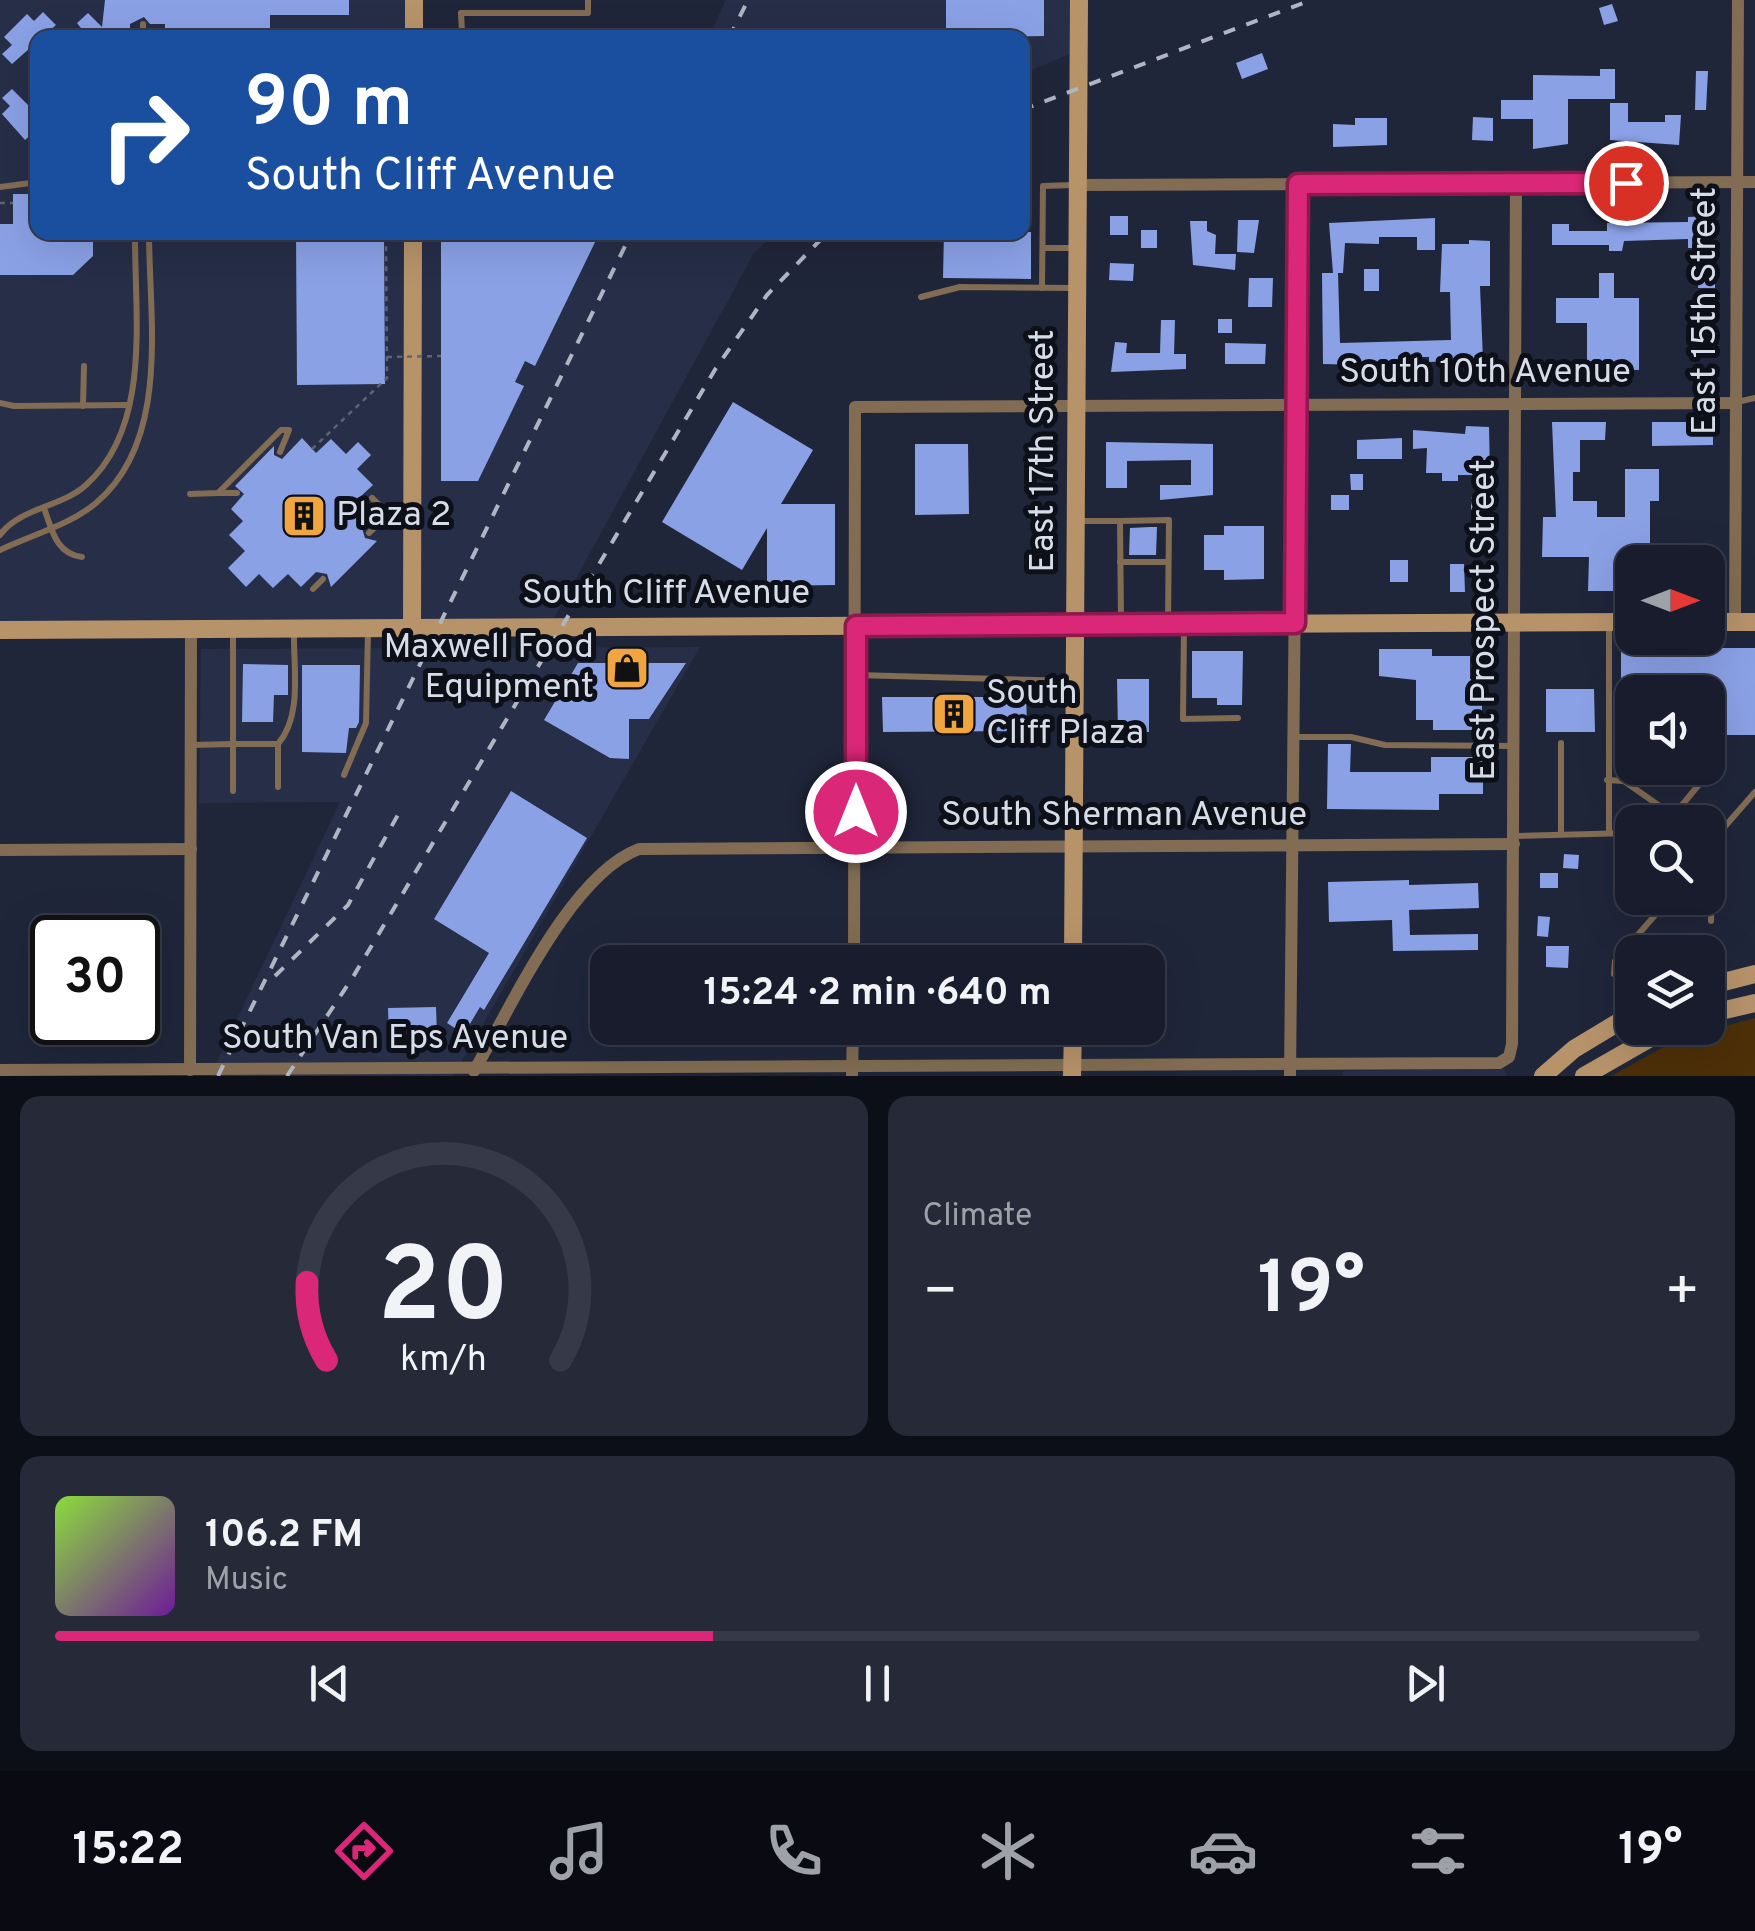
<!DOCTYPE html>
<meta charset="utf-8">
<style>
:root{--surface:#181c2c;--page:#252938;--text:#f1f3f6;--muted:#9fa1a9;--line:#363a48;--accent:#db2777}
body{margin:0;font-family:Overpass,sans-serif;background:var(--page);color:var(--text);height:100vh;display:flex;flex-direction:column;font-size:38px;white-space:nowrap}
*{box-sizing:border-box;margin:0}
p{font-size:32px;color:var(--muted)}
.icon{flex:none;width:55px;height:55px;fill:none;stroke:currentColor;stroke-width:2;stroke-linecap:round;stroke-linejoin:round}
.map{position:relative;height:1076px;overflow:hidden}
.panel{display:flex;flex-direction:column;gap:20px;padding:20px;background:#0d0f18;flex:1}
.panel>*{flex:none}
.banner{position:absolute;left:30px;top:30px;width:1000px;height:210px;border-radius:20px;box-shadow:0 10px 40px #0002,0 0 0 2px var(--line);background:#1a4fa0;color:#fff;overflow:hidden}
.needle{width:65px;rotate:90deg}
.fabs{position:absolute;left:1615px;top:545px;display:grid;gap:20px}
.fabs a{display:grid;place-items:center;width:110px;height:110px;border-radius:20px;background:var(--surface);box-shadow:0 10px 40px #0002,0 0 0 2px var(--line);font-size:50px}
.speed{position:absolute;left:30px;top:915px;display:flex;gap:20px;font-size:50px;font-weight:700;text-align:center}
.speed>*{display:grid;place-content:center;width:130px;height:130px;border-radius:50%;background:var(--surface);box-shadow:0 10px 40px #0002,0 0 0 2px var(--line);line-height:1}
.speed .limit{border:5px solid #111;border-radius:15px;background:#fff;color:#111}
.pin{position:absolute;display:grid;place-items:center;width:85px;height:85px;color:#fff;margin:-42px;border:5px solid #fff;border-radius:50%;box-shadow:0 2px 10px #0007}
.me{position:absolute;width:110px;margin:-55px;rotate:0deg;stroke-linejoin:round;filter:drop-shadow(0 0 8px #0008)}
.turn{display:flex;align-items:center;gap:35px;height:210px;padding:0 50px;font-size:45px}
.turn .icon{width:130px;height:130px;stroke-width:2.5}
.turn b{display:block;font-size:70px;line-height:85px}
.big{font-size:75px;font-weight:700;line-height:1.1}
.panel .tile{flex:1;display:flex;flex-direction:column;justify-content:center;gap:15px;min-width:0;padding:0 35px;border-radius:20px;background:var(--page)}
.panel .dial{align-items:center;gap:0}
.dial svg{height:260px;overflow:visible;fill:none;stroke:var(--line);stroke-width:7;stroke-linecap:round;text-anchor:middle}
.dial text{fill:var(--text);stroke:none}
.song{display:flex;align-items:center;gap:30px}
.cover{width:120px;height:120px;border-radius:15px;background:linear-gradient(135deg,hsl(90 70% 55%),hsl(280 70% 35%))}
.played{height:10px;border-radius:5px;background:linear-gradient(90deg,var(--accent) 40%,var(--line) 40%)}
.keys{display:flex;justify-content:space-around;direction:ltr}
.heat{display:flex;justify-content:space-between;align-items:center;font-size:55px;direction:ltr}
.panel .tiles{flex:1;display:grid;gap:20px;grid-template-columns:1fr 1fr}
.tile:last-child{grid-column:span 2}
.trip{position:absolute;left:590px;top:945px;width:575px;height:100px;border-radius:20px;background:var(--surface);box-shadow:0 10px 40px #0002,0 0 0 2px var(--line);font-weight:700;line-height:100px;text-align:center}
.menu{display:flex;height:160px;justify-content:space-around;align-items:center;background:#0a0b12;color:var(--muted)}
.menu .icon{width:70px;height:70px}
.menu .active{color:var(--accent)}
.menu b{font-size:45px;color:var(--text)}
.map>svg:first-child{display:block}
</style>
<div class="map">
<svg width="1755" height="1076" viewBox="0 0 1755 1076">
<rect width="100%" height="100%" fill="#20263a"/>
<g fill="#262e48">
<polygon points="0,0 414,0 414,37 38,38 38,232 776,233 754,253 549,628 0,630"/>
<polygon points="726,0 1079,0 1079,50 1023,74 1022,38 708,38"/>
<polygon points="700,647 453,1076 210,1076 340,802 199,803 201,649"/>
<polygon points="1504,1069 1507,1076 1343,1076 1343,1071"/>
</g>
<polygon fill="#4d3008" points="1755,1018 1755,1076 1611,1076 1680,1038"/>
<g fill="#8aa1e6">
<polygon points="105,0 349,0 349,15 270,15 270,38 165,38 165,24 150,24 144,17 130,24 130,38 78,38 84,32 77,23 88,13 102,27"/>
<polygon points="946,0 1044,0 1044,36 946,38"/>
<polygon points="1612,4 1618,21 1604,25 1599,8"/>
<polygon points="43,12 56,25 12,64 2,54 12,45 4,37 27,14 34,21"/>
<polygon points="1262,53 1268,69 1242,79 1236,63"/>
<polygon points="1600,69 1615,69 1615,99 1568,99 1568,144 1533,149 1533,119 1501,119 1501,100 1533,100 1533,75 1600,76"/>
<polygon points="1696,71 1708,71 1706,110 1695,110"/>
<polygon points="12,89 38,115 38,128 25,140 2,114 10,106 2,98"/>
<polygon points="1610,103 1628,103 1628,122 1665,122 1665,115 1681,115 1679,145 1610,140"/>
<polygon points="1473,117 1493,118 1493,141 1472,140"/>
<polygon points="1355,118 1387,118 1387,145 1333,147 1333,124 1355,125"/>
<polygon points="13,194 38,194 38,232 93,232 93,256 73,275 0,275 0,224 13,224"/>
<rect x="1110" y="216" width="18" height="19"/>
<polygon points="1708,216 1709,248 1688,248 1688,239 1624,241 1622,251 1609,251 1609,245 1552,245 1552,224 1569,224 1569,231 1607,231 1607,223 1688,222 1688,217"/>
<polygon points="1435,218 1435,250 1417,250 1417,237 1379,237 1379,244 1345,243 1343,273 1333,273 1329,223"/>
<polygon points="1238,220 1259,220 1254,253 1237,252"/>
<polygon points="1190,221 1207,221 1207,231 1216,235 1215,254 1236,254 1235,270 1193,265"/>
<rect x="1141" y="230" width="16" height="18"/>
<polygon points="296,232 384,232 385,384 297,385"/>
<polygon points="441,232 600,232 535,366 525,361 515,382 524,386 478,481 441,481"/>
<polygon points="944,232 1031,232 1031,279 943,278"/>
<polygon points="1469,240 1490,241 1490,286 1480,286 1483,360 1429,362 1429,357 1404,357 1404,366 1323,364 1322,273 1338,273 1340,343 1451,340 1450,292 1440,292 1442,244 1469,244"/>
<polygon points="1110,263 1134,264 1133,281 1109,280"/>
<rect x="1364" y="269" width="15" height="22"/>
<rect x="1698" y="271" width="17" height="17"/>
<polygon points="1599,273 1614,273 1614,298 1639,298 1639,370 1587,369 1587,323 1556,323 1556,298 1599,298"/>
<polygon points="1249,278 1273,278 1272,307 1248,307"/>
<rect x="1218" y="319" width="14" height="14"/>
<polygon points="1161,320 1175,320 1174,354 1186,354 1186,369 1111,372 1115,342 1127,343 1126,353 1160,353"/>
<polygon points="1225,343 1266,344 1265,364 1225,364"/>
<polygon points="733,402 813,450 781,504 835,504 835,585 767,586 767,528 742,570 662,522"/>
<polygon points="1552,422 1606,422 1605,440 1580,440 1580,472 1573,472 1573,501 1597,501 1597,517 1625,517 1625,469 1659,469 1659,501 1650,501 1650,562 1632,562 1632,591 1588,591 1589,557 1542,557 1543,517 1556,517"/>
<polygon points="1652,422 1713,422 1713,445 1652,446"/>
<polygon points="1466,426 1489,427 1490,475 1458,475 1458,481 1442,481 1442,473 1426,473 1427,448 1413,449 1413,430 1465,434"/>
<polygon points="302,438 316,453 331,439 346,454 358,442 371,455 357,469 373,485 360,497 374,511 361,525 365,538 377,541 331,587 327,574 316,572 301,587 288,574 273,588 259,574 246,587 228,568 245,551 229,535 243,521 231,509 244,494 235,486 274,446 274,455 282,459"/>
<polygon points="1402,438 1402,459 1357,459 1357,440"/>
<polygon points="1106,442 1213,444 1213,495 1160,500 1160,485 1191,485 1191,460 1127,461 1127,488 1106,488"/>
<polygon points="915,444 968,444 969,514 915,515"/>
<polygon points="1350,474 1363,474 1363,490 1351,490"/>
<rect x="1331" y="495" width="18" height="15"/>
<rect x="1471" y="497" width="19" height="13"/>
<polygon points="1224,526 1264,526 1264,579 1224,580 1224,570 1204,570 1204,535 1224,535"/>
<polygon points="1150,527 1157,527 1156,555 1129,555 1130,528"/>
<rect x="1390" y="560" width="18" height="22"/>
<polygon points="1450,564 1464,564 1465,592 1450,592"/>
<polygon points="1621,648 1755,648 1755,735 1720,735 1720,753 1708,753 1708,692 1632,692 1632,729 1621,729"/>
<polygon points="1379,649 1432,649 1432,656 1470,656 1470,679 1482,679 1482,730 1433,730 1433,720 1416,720 1416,680 1379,676"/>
<polygon points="1192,651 1243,651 1242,705 1217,705 1217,698 1192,698"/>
<polygon points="578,663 686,663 649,719 629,719 629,759 610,758 544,720"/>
<polygon points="243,664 288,665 288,695 274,695 273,722 242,722"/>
<polygon points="302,665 360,665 359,722 356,728 349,728 346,753 302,752"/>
<polygon points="1117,679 1149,679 1149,732 1118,732"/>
<polygon points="995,687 1026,687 1027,731 883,732 882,697 995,697"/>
<polygon points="1546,689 1594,689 1595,732 1546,732"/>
<polygon points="1328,744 1351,744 1350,772 1431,772 1431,757 1483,757 1483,794 1439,794 1439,810 1327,809"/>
<polygon points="511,791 587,838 484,1010 480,1007 464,1034 447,1023 489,953 434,919"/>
<polygon points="1564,854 1579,855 1578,869 1563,868"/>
<rect x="1540" y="873" width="18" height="15"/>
<polygon points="1409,880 1409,885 1478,883 1479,908 1409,910 1410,935 1478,934 1478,950 1393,951 1392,920 1329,922 1328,882"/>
<polygon points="1538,916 1550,917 1548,937 1537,936"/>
<polygon points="1546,946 1569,946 1568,968 1546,967"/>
<polygon points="436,1007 437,1036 389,1036 388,1008"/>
</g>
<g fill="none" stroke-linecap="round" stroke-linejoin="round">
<g stroke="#5e6475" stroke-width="2.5" stroke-dasharray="5 5" stroke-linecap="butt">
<polyline points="0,203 13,203"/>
<polyline points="312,449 387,378 386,232"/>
<polyline points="1679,1039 1705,1031"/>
</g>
<g stroke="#826c53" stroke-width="6">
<polyline points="462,31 461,13 588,13 588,0"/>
<polyline points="143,38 143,24"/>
<polyline points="0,187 38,182"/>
<polyline points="1043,248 1076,248"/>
<polyline points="1042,288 1043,186 1074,185"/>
<polyline points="921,297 960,287 1073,288"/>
<polyline points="1737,402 1755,398"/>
<polyline points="0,403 14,406 129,405"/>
<polyline points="83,406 84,366"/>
<polyline points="218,493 237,493"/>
<polyline points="190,494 218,493 281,430 289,430 280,452"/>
<polyline points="372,498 389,514"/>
<path d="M44 508C52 530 56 554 82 557"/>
<polyline points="1077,521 1120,521 1121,620"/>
<polyline points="1120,521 1169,520 1168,623"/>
<polyline points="369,533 389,514 411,513"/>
<path d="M0 535C19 508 62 507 86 485 153 425 134 312 135 232"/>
<path d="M0 550C31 535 70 525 96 503 171 440 149 318 149 232"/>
<polyline points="1120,562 1168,562"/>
<polyline points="313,589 323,579"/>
<polyline points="1184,626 1183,719 1238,718"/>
<path d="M233 630V744H278C303 715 293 667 294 630"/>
<polyline points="857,675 1074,681"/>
<polyline points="1294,737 1351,737 1385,745 1513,746"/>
<polyline points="192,745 233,744 233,791"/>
<polyline points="344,775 366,723 368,630"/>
<polyline points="1607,780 1624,781 1671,814"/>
<polyline points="278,787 278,744"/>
<polyline points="1668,822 1706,776"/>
<polyline points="1609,833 1609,623"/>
<polyline points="1561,834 1561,743"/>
<polyline points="1515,836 1631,833"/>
<polyline points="1711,921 1714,839 1755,792"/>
<polyline points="1614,974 1615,961 1664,905 1664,898"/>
</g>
<g stroke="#826c53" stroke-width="12">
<polyline points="1078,185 1755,182"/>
<polyline points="1735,622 1738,0"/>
<polyline points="0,850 191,849"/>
<polyline points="854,962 855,407 1735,403"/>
<polyline points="0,1070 1499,1063 1509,1057 1512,1044 1516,183"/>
<polyline points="190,1070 191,630"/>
<path d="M474 1071C512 1006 570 875 639 849L1514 844"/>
<polyline points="852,1076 853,1028"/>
<polyline points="1290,1076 1299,184"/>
</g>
<g stroke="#b7936a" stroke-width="18">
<polyline points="414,38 414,0"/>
<polyline points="1708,622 1755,622"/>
<polyline points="412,628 413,232"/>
<polyline points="0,630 1632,622"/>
<polyline points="1073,962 1079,0"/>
<polyline points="1708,986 1755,974"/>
<polyline points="1708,1014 1755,1003"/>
<polyline points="1072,1076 1073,1028"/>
<polyline points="1543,1076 1574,1049 1632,1014"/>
<polyline points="1584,1076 1668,1028"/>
</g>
<g stroke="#afb5c3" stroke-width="4" stroke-dasharray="12 12" stroke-linecap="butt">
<polyline points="729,38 748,0"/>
<polyline points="1022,110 1311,0"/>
<polyline points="275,976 348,905 400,811"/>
<polyline points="218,1076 632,232"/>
<polyline points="287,1076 353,977 716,368 767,295 828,232"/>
</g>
<polyline stroke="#5e6475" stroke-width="2.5" stroke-dasharray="5 5" stroke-linecap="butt" points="387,357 441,356"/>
</g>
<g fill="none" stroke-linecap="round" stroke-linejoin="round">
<defs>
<polyline id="route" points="856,812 856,626 1295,623 1298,184 1626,183"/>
</defs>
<use href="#route" stroke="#8e194d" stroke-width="25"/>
<use href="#route" stroke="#db2777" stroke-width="18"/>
</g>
<defs>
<symbol id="building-square" viewBox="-11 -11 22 22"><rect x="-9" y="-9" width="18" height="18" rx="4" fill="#f1a540" stroke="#0d1018"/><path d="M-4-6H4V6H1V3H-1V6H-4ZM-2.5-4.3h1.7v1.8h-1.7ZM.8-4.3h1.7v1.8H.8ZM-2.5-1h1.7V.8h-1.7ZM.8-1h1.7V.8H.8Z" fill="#111"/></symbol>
<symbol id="shop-square" viewBox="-11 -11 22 22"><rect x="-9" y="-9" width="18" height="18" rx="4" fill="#f1a540" stroke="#0d1018"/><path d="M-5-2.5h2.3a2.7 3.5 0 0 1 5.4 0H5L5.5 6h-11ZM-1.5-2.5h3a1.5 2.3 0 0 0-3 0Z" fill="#111"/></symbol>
</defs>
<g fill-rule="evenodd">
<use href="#building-square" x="279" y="491" width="50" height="50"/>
<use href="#shop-square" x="602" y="643" width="50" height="50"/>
<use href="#building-square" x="929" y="689" width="50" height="50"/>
</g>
<g text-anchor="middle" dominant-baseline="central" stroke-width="10" stroke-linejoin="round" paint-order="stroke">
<g font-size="35" fill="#d7dce9" stroke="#0d1018">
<text transform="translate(1706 311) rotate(-90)">East 15th Street</text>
<text x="1485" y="373">South 10th Avenue</text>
<text transform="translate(1044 451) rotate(-90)">East 17th Street</text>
<text x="666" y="594">South Cliff Avenue</text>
<text transform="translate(1485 620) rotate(-90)">East Prospect Street</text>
<text x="1124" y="816">South Sherman Avenue</text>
<text x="395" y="1039">South Van Eps Avenue</text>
</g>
<g font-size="35" fill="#d7dce9" stroke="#0d1018" text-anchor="start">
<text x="336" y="516">Plaza 2</text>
<text x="594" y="648" text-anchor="end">Maxwell Food<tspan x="594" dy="40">Equipment</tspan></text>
<text x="986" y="694">South<tspan x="986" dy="40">Cliff Plaza</tspan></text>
</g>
</g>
</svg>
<div class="fabs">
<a><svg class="needle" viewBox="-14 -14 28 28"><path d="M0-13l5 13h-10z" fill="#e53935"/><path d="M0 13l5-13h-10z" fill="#9fa1a9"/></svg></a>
<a><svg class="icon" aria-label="sound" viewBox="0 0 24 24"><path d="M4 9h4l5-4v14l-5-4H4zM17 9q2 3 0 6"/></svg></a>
<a><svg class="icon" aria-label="search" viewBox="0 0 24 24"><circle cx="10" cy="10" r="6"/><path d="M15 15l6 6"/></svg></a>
<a><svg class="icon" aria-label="layers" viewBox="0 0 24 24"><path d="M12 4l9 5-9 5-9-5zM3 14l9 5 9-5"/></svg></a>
</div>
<div class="speed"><div class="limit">30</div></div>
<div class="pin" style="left:1626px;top:183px;background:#d93025"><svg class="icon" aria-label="arrive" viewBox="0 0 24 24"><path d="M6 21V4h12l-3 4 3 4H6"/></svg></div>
<svg class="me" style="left:856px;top:812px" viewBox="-20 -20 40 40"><circle r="17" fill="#db2777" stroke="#fff" stroke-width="3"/><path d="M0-11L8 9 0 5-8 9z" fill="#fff"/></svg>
<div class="trip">15:24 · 2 min · 640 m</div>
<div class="banner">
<div class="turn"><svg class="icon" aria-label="right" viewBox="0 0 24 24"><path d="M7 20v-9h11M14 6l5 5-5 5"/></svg><div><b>90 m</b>South Cliff Avenue</div></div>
</div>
</div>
<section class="panel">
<div class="tiles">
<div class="tile dial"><svg viewBox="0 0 100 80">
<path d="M14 69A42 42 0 1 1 86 69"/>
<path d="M14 69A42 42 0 0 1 8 45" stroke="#db2777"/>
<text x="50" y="56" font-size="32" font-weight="700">20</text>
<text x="50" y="72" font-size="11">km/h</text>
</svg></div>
<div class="tile"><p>Climate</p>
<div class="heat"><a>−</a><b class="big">19°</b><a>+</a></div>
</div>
<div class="tile">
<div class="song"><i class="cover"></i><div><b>106.2 FM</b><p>Music</p></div></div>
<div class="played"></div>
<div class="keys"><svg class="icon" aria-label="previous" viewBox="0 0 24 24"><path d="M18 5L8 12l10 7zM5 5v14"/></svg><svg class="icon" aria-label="pause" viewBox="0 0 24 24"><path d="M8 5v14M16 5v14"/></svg><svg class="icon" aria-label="next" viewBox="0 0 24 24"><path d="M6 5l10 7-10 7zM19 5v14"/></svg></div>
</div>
</div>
</section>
<nav class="menu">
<b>15:22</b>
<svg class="icon active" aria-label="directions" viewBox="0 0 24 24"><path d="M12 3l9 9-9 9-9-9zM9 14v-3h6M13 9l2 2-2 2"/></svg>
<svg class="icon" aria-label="music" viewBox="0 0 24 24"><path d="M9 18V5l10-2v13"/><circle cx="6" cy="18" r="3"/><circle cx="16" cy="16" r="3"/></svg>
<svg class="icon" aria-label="phone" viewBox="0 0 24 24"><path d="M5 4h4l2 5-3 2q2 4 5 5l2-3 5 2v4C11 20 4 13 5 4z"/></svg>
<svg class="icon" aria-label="climate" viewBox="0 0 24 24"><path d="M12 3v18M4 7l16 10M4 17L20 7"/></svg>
<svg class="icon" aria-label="car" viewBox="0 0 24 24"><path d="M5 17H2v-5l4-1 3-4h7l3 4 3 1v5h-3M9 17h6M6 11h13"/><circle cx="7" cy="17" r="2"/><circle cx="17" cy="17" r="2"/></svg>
<svg class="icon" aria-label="filters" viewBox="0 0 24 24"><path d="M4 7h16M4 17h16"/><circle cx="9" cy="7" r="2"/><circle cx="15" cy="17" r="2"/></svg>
<b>19°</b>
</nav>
